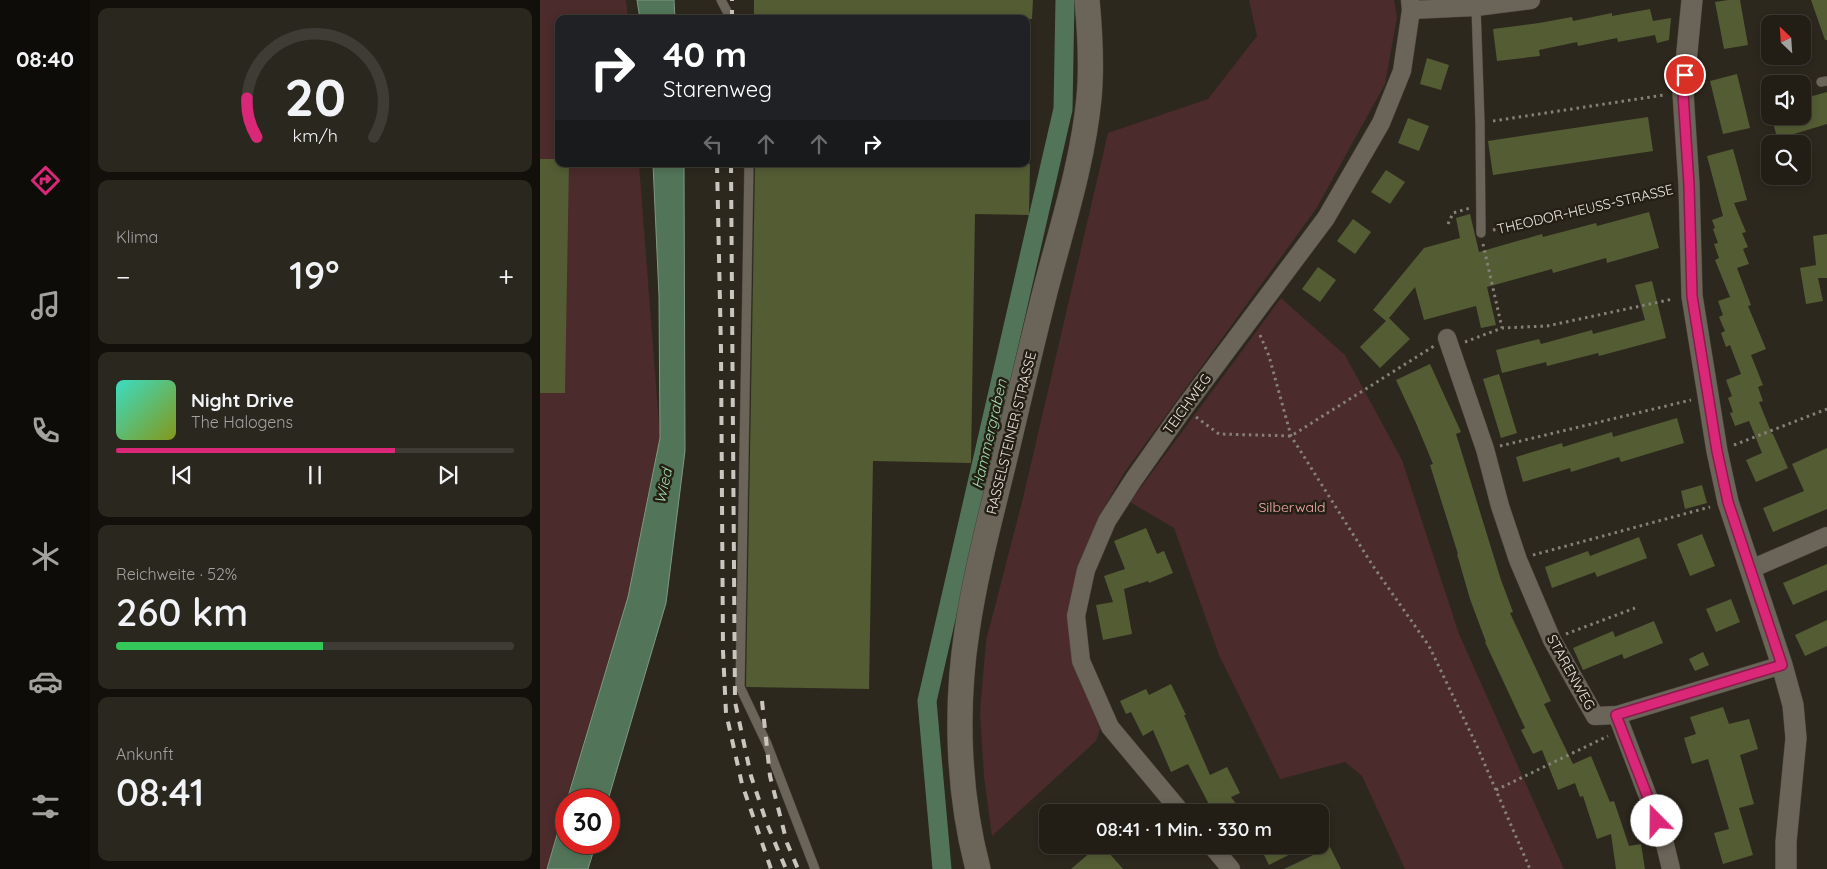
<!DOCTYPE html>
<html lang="de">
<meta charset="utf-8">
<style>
:root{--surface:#221e16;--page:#2a271f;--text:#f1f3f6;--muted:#a2a2a1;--line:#3f3c35;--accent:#db2777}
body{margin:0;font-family:Quicksand,sans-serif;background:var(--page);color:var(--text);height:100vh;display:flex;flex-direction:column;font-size:19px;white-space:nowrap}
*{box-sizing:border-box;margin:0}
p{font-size:16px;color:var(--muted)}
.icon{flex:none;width:28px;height:28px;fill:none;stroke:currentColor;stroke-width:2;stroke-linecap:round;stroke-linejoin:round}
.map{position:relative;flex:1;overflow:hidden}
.drawer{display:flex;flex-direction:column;gap:8px;padding:8px;background:#13100c;width:450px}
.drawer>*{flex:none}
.top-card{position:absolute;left:15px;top:15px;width:475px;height:152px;border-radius:10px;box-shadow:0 2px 8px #0003,0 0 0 1px var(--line);background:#202124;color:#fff;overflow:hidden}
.needle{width:32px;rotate:335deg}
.buttons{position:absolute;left:1221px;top:15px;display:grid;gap:10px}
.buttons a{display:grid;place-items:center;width:50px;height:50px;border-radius:10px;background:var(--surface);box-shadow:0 2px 8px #0003,0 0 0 1px var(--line);font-size:25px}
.speed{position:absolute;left:15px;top:789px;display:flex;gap:10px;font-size:25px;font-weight:700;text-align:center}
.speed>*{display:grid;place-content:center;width:65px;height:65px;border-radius:50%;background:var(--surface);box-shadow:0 2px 8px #0003,0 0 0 1px var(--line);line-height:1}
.speed .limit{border:8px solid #d22;background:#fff;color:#111}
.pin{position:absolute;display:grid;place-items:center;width:42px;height:42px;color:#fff;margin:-21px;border:2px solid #fff;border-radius:50%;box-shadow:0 1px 5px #0007}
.me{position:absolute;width:55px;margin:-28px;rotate:338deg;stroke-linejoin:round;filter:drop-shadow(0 0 4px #0008)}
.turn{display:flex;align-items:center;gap:18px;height:105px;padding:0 25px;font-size:22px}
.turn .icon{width:65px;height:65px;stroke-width:2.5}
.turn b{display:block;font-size:35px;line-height:42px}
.lanes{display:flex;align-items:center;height:48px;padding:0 25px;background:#0003;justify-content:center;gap:25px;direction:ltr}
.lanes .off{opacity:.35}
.big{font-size:38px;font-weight:600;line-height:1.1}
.drawer .card{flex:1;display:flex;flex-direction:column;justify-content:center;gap:8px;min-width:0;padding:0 18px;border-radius:10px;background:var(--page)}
.drawer .dial{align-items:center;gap:0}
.dial svg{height:130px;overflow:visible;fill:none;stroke:var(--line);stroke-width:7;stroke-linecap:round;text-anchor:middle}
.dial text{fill:var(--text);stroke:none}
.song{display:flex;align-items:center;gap:15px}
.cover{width:60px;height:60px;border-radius:8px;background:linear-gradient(135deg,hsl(170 70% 55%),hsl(70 70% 35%))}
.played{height:5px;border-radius:2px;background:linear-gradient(90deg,var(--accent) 70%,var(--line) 70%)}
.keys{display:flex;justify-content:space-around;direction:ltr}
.heat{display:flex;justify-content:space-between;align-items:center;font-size:28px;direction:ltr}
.charge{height:8px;border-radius:4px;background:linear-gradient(90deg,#34c759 52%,var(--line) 0)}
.trip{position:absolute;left:499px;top:804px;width:290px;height:50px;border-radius:10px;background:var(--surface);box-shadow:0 2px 8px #0003,0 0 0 1px var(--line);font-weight:600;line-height:50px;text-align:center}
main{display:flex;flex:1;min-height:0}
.menu{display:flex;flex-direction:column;width:90px;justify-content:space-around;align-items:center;background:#0e0c09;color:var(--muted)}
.menu .icon{width:35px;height:35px}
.menu .on{color:var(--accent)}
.menu b{font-size:22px;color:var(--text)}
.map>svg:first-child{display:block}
</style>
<main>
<nav class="menu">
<b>08:40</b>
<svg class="icon on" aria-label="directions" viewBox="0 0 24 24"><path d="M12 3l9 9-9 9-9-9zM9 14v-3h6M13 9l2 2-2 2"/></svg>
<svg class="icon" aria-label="music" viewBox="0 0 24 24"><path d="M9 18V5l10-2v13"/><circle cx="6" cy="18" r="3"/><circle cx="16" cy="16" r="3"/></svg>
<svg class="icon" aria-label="phone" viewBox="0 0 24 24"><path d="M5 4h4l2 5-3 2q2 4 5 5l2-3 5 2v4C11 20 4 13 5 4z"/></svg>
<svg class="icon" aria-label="climate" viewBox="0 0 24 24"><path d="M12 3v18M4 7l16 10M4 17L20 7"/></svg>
<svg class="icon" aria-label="car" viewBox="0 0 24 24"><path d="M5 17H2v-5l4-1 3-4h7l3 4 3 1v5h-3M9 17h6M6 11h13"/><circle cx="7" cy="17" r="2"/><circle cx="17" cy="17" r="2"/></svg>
<svg class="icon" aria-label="filters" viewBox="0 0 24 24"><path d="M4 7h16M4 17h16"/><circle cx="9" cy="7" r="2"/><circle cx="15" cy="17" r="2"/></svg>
</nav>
<section class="drawer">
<div class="card dial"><svg viewBox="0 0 100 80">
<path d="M14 69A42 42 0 1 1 86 69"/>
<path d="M14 69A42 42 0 0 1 8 45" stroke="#db2777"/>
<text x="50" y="56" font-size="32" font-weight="700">20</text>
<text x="50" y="72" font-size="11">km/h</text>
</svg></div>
<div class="card"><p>Klima</p>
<div class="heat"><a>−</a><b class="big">19°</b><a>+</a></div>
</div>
<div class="card">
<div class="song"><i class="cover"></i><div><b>Night Drive</b><p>The Halogens</p></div></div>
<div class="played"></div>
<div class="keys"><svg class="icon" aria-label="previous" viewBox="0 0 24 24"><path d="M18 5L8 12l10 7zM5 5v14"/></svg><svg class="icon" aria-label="pause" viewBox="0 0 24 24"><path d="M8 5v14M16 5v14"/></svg><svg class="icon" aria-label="next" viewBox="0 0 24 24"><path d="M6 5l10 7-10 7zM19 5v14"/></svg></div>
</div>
<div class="card"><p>Reichweite · 52%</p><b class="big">260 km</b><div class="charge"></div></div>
<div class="card"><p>Ankunft</p><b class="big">08:41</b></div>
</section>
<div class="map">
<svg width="1287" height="869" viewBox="0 0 1287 869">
<rect width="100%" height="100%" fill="#2d281e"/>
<g fill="#4b2b2b">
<polygon points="0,0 86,0 88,19 19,19 19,164 99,164 120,438 88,597 26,800 7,869 0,869"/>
<polygon points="709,0 854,0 857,17 845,84 776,209 584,473 560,515 538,568 533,662 560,729 556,741 452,836 444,777 440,712 446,641 483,498 568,133 668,99 717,36"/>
<polygon points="741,298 805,355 862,460 919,634 1024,869 865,869 822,776 805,762 740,779 679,655 634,528 590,502"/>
</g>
<g fill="#527559" stroke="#809782">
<polygon points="97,0 134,0 135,19 100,19"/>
<polygon points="113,164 144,164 144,167 145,451 126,603 68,800 27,800 88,597 120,438 119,296"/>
<polygon points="26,804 26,842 56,843 48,869 7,869"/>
</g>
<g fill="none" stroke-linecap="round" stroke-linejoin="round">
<polyline stroke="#527559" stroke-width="19" points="402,869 387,701 523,109 525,0"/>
</g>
<g fill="#545c34">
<polygon points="214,0 493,0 492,19 214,19"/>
<polygon points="1188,0 1200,0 1208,45 1184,49 1175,2"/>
<polygon points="1271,0 1287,0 1287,40 1285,40"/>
<polygon points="1110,9 1113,21 1131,18 1129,40 1117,43 1115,35 1078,42 1077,38 1038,46 1037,42 999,50 1000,56 957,61 953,29 999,23 1032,17 1033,21 1072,13 1072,16"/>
<polygon points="887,58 909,65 901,90 880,84"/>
<polygon points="1197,74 1210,128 1183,134 1170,81"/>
<polygon points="1287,92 1287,124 1254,134 1257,144 1239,144 1231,116 1262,116 1262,99"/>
<polygon points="1108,117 1113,151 953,175 948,141"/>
<polygon points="868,118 889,126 879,151 858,143"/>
<polygon points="1193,149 1207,200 1194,203 1206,232 1202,233 1208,247 1203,249 1209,264 1197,268 1211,305 1208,306 1226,349 1211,355 1223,385 1218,387 1223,401 1219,402 1232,434 1233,434 1248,468 1216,482 1206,460 1222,453 1209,421 1195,426 1190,413 1193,412 1188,398 1192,396 1186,380 1201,374 1190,345 1186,347 1181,333 1185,331 1179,317 1183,315 1178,301 1190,297 1175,260 1179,258 1174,244 1178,243 1173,229 1175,228 1172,220 1183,216 1167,156"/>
<polygon points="0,159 19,159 19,164 29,164 25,393 0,393"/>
<polygon points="215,164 490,164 489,215 435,214 431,463 333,461 329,689 207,687 206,686"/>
<polygon points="846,170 865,182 850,204 831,192"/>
<polygon points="1109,212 1119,248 1067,263 1066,258 1013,273 1012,269 947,287 956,325 941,328 936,306 884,320 875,287 849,318 870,339 840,368 820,347 846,321 833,310 884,248 920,238 916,218 930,214 939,252 1002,234 1003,237 1056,223 1057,226"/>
<polygon points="813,219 831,232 815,254 797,241"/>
<polygon points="1287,234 1287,278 1278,278 1283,301 1266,304 1260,268 1276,265 1273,236"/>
<polygon points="778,267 796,280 780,302 762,289"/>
<polygon points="1112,281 1126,338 1059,356 1058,353 1007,366 1006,362 962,373 956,350 999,339 1001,344 1052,330 1053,334 1105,320 1095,285"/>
<polygon points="890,364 921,432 916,434 961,580 973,612 970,613 1011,701 1004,704 1033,764 1051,756 1070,802 1074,801 1089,846 1101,844 1105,869 1076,869 1071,834 1057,839 1043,796 1040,797 1035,783 1018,790 1002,750 993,754 981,730 985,728 945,642 946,642 930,599 917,554 918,554 890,465 893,464 876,423 856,380"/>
<polygon points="959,374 977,433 961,438 943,379"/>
<polygon points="1137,418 1144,443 1081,462 1079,457 1031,472 1030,468 983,482 976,457 1022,443 1023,447 1072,432 1073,437"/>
<polygon points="1287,448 1287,509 1233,532 1223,508 1264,491 1252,464"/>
<polygon points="1162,485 1167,503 1145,509 1141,491"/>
<polygon points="606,528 617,554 624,551 633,573 609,583 608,581 584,589 592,634 563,640 556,605 573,602 564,576 585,569 574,541"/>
<polygon points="1162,534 1175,566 1150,576 1137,544"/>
<polygon points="1099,537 1107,558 1057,577 1055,572 1012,588 1005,567 1048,551 1050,556"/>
<polygon points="1287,564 1287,590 1253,605 1243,583"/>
<polygon points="1191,599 1200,622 1176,632 1166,609"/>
<polygon points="1287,620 1287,646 1265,656 1255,635"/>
<polygon points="1114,621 1123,643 1084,659 1082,654 1043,670 1033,648 1073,631 1075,637"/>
<polygon points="1163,652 1169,665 1155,671 1149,659"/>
<polygon points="631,684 646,715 644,715 670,775 687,767 700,793 691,797 702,812 673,812 648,764 631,772 613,730 603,736 591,712 586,714 580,701 606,689 609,695"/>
<polygon points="1183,707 1189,724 1209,719 1218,749 1200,755 1214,804 1199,808 1213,855 1183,864 1174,833 1189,829 1168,759 1152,764 1144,738 1156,734 1150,717"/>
<polygon points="559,845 562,845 583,869 531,869"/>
<polygon points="719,845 768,845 729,865"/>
<polygon points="790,847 801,869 744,869"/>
</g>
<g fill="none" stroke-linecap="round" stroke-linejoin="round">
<defs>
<g id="service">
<polyline points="181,0 191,19"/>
<polyline points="936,7 940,123 941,233"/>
<polyline points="1281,82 1287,81"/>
<polyline points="209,164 200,687 227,744 275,869"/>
</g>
<g id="minor">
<polyline points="871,10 936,7 991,0"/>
<polyline points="907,338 945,449 960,506 978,560 1012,640 1055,716 1077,715 1242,665"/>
<polyline points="1211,569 1287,536"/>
<polyline points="1077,715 1123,836 1131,869"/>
<polyline points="641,812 570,727 541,661 536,616 546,570 567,521 594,479 644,408 786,218 841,123 862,71 871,10 870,0"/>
<polyline points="671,845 691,869"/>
</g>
<polyline id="tertiary" points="1152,0 1143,93 1149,185 1152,296 1177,451 1188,502 1242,665 1253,705 1256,738 1246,842 1246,869"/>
<path id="secondary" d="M438 869C418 793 415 709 427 631 435 576 449 523 462 470 477 408 491 346 507 284 523 223 543 161 549 98 552 66 550 32 547 0"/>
</defs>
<use href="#service" stroke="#49443c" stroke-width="10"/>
<use href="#minor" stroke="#49443c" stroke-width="19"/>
<use href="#tertiary" stroke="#49443c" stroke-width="22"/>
<use href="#secondary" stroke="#49443c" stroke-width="26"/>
<g stroke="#858078" stroke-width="3" stroke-dasharray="2.5 4" stroke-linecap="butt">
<polyline points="953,121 1124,95"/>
<polyline points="908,224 913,213 930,208"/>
<polyline points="953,230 1130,190"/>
<polyline points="943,244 962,328"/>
<polyline points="720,335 729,356 751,436 833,566 889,646 936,744 990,869"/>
<polyline points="925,342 962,328 1007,326 1133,299"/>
<polyline points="656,417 679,434 751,436 894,346"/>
<polyline points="1194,445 1287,409"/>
<polyline points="960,446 1151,400"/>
<polyline points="993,555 1170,507"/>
<polyline points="1026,634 1095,608"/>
<polyline points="956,790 1068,736"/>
</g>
<use href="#service" stroke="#6a6459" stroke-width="9"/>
<use href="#minor" stroke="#6a6459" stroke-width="18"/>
<use href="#tertiary" stroke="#6a6459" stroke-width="21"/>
<use href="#secondary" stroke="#6a6459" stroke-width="25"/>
<g stroke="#cac6bf" stroke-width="4" stroke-dasharray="9 9" stroke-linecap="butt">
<polyline points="192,19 192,0"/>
<polyline points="177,164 181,350 183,651 186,713 202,784 231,869"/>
<polyline points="191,164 195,702 211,776 227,824 246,869"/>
<polyline points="222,701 230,776 247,843 258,869"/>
</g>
</g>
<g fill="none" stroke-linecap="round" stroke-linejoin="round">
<defs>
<polyline id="route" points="1117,821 1076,715 1242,665 1188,502 1177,451 1152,296 1149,185 1143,93 1145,75"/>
</defs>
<use href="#route" stroke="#8e194d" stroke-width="12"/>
<use href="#route" stroke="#db2777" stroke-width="9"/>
</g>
<g text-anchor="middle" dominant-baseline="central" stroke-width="5" stroke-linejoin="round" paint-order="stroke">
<g font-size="14" fill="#ebe7e1" stroke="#241f15">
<text transform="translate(1045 209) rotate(-13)">THEODOR-HEUSS-STRASSE</text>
<text transform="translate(647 404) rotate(-54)">TEICHWEG</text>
<text transform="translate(471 433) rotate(-76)">RASSELSTEINER STRASSE</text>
<text transform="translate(1031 672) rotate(61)">STARENWEG</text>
</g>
<g font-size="14" fill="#f9adac" stroke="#241f15">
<text x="752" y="507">Silberwald</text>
</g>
<g font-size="15" font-style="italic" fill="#a2ddae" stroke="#241f15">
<text transform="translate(449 434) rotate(-77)">Hammergraben</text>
<text transform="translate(123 486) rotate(-78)">Wied</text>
</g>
</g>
</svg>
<div class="buttons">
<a><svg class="needle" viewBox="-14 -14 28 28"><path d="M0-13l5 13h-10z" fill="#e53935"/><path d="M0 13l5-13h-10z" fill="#a2a2a1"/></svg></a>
<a><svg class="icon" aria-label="sound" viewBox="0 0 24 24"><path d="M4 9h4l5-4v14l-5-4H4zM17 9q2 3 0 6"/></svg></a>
<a><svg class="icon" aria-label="search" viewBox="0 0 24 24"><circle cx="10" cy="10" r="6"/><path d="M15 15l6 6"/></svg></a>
</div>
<div class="speed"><div class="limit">30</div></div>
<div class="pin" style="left:1145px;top:75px;background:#d93025"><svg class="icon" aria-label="arrive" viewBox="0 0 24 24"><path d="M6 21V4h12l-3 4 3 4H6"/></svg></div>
<svg class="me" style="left:1117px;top:821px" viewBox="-20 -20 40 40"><circle r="19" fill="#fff"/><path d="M0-13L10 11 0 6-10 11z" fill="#db2777"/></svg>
<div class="trip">08:41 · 1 Min. · 330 m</div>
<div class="top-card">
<div class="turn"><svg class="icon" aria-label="right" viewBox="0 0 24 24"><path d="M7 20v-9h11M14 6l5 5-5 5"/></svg><div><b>40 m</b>Starenweg</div></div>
<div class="lanes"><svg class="icon off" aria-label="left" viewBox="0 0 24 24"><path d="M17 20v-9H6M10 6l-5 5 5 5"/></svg><svg class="icon off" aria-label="ahead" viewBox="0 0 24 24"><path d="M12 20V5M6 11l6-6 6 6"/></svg><svg class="icon off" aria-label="ahead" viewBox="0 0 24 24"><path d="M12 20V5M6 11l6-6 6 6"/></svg><svg class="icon" aria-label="right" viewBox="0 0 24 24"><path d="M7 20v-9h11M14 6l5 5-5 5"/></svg></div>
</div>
</div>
</main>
